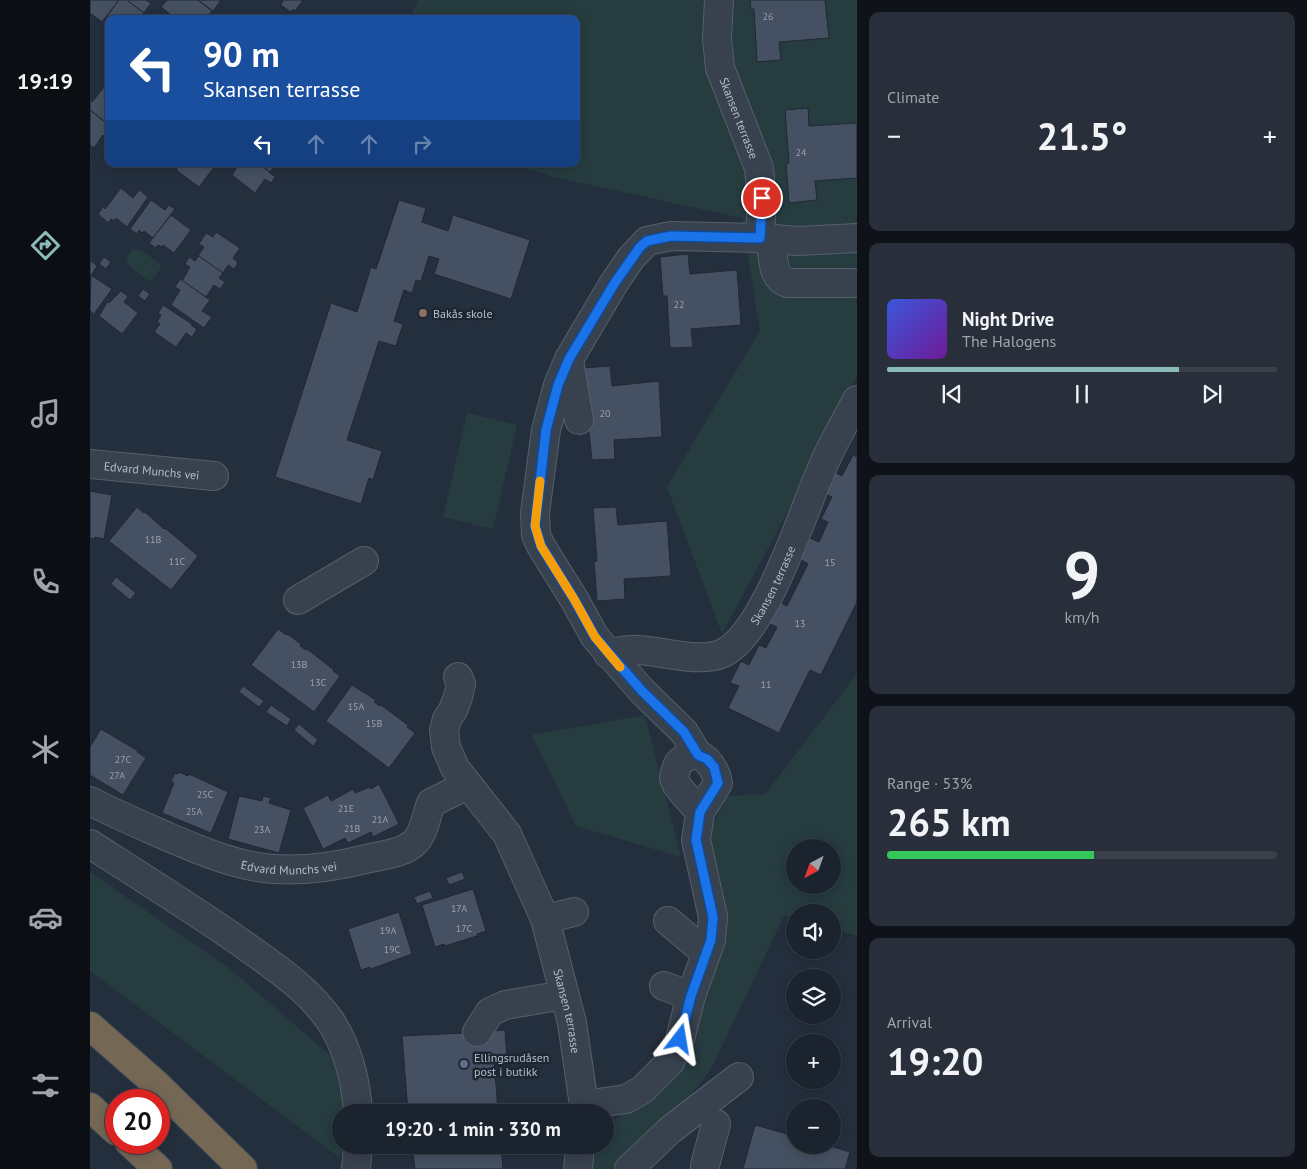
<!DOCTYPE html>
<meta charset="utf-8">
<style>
:root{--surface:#1b232e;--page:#282f3a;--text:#f1f3f6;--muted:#a0a4aa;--line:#39404a;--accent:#8bbbb9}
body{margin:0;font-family:"PT Sans",sans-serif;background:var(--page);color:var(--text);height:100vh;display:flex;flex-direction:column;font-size:19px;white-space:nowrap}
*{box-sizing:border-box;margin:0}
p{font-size:16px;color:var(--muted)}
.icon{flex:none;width:28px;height:28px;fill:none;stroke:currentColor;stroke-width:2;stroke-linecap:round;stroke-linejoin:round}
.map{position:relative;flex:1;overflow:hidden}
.drawer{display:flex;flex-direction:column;gap:12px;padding:12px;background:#0f1319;width:450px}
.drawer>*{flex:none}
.guide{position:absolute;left:15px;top:15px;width:475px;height:152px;border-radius:10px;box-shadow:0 2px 12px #0003,0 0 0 1px var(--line);background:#1a4fa0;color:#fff;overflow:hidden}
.needle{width:32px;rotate:221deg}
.controls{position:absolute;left:696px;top:839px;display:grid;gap:10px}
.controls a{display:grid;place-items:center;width:55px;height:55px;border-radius:50%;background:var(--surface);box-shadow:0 2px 12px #0003,0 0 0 1px var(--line);font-size:25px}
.speed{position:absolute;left:15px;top:1089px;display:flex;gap:10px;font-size:25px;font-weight:700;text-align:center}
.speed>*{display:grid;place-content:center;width:65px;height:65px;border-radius:50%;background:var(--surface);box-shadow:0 2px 12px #0003,0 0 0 1px var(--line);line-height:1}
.speed .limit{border:8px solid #d22;background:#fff;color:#111}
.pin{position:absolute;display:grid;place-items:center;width:42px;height:42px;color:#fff;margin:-21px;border:2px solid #fff;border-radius:50%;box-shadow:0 1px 5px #0007}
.me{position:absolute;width:55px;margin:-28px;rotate:14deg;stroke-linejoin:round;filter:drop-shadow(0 0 4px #0008)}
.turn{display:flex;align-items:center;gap:18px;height:105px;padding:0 15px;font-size:22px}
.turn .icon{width:65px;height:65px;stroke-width:2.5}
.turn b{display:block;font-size:35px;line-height:42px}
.lanes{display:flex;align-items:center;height:48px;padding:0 15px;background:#0003;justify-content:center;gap:25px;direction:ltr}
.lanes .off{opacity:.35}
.big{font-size:38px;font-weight:600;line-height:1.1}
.drawer .tile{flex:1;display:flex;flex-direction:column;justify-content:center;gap:8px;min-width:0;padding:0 18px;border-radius:10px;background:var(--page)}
.drawer .dial{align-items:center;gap:0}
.dial b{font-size:65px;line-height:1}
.song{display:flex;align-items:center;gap:15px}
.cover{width:60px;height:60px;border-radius:8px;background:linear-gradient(135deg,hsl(230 70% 55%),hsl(280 70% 35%))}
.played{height:5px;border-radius:2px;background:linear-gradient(90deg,var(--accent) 75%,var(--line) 75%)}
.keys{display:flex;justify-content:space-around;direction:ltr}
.heat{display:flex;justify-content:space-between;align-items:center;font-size:28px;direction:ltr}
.charge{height:8px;border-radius:4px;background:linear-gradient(90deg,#34c759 53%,var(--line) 0)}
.trip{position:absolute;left:242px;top:1104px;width:282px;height:50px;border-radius:25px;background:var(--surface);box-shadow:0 2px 12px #0003,0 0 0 1px var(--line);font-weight:600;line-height:50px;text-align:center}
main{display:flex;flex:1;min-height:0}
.tabs{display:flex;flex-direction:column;width:90px;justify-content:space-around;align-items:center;background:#0b0e12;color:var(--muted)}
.tabs .icon{width:35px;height:35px}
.tabs .on{color:var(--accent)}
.tabs b{font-size:22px;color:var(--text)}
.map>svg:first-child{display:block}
</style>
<main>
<nav class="tabs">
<b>19:19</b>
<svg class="icon on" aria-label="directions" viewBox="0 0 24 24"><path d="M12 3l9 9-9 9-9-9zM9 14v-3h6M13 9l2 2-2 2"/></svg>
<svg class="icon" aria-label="music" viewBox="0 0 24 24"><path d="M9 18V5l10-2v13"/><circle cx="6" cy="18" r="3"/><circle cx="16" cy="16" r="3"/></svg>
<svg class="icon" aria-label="phone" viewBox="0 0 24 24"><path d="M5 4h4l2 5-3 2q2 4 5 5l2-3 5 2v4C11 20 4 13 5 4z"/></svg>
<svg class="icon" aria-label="climate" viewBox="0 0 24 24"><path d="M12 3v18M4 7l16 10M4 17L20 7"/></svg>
<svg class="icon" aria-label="car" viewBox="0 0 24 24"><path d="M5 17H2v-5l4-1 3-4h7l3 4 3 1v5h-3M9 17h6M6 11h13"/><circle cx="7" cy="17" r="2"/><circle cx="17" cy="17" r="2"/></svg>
<svg class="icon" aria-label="filters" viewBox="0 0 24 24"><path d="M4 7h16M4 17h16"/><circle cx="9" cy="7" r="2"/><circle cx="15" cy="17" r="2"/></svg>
</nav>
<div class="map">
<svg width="767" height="1169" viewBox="0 0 767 1169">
<rect width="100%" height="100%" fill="#242f3e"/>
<g fill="#263c3f" fill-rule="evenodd">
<polygon points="328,0 767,0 767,377 730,452 632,634 577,487 670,331 652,218 464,177 422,164 486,164 486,19 320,19"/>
<polygon points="43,249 51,250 71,265 70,269 61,281 57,280 38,264 37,257"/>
<polygon points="377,413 427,425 403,529 353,517"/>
<path d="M767 674V936L743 929 742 912H705V919L694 916 622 1067 591 1109 521 1169H498L502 1145H516V1125L571 1092 595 1062 631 926 617 836 637 796 675 794ZM705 848H742V885H705Z"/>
<polygon points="555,715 591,857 486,826 442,735"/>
<polygon points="0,872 139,968 242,1057 252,1075 258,1112 251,1112 251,1145 254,1145 250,1158 0,971"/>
</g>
<g fill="#455162" stroke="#1f2835">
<polygon points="0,0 29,0 12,22 0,13"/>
<polygon points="29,0 37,0 54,13 49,19 19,19 19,22 15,19"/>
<polygon points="37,0 56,0 61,3 54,13"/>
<polygon points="77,0 108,0 122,11 116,18 110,14 116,19 86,19 71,7"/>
<polygon points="108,0 131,0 123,11"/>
<polygon points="192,0 213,0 205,11 203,9 201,12 191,5 193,1"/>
<polygon points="660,0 735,0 739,38 689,42 691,60 667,62 664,9 661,9"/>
<polygon points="14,87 19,91 19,125 0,110 0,100 2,102"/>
<polygon points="718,108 719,126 767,123 767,178 725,181 727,200 699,203 696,163 699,163 695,110"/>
<polygon points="0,110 19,125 19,132 15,137 13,135 4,148 0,145"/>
<polygon points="90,164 122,164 125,166 109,187 86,170"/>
<polygon points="149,164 170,164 185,177 181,183 175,179 165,193 142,175"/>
<polygon points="170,164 186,164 180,172"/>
<polygon points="31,188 43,198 49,190 58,197 37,227 26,218 24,221 21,219 18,223 8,214 13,207 15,209"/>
<polygon points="61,200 75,210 79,205 85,209 63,238 54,231 52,233 49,230 47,234 40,229"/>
<polygon points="309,200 336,208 332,222 358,231 363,215 440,240 421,299 344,274 349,259 339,256 331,281 326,280 322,293 314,290 304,321 313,324 306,346 289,341 257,440 292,451 283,480 279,478 271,504 185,477 241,303 267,312 281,267 286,269"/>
<polygon points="81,215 101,230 84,253 73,245 72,247 68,245 66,248 59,243"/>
<polygon points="126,232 150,248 143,258 148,263 144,269 138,265 133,273 108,256 114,247 109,244 116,233 123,237"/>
<polygon points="598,254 600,274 647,270 651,325 601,329 603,347 580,348 577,296 573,296 570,257"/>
<polygon points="109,256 133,273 129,278 135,282 130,289 124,285 116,297 92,281 100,267 95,264 99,257 105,261"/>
<polygon points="14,257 21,262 16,269 9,264"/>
<polygon points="0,260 7,266 0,277"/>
<polygon points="1,275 22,289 4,314 0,311"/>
<polygon points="90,279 120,300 112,311 122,317 114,328 81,305 90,290 85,287"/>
<polygon points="53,289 60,294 55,301 48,296"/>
<polygon points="31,291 38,296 34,302 48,313 32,334 9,316 18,301 19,303"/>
<polygon points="73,305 102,324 101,325 107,329 102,337 96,333 86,347 64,332 70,324 67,322 71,315 68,313"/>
<polygon points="520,366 522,386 569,381 572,437 524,440 525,459 502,460 492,368"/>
<polygon points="763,455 767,457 767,602 731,675 720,670 689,733 638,708 649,686 640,683 651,661 659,665 669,645 676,648 687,627 678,623 689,602 697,606 718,564 710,559 720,538 729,542 738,522 731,519 742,497 733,493 744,472 752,476"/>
<polygon points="0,491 22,495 14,539 5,537 4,539 0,538"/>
<polygon points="47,507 54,513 55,512 74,529 75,528 108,556 81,590 19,541"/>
<polygon points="526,507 528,525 577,521 581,576 534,579 535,599 507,601 504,561 507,561 503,508"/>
<polygon points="26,577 46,593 40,600 21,584"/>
<polygon points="188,629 196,635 197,634 211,644 210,646 216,650 217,649 244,670 243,671 250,676 224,712 161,665"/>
<polygon points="262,685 286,700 284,702 290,706 291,705 319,726 317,727 325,733 299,768 236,721"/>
<polygon points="153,686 174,701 169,707 149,692"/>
<polygon points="181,705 201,719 197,726 176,712"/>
<polygon points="209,724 228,740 223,746 204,730"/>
<polygon points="11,729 48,751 47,752 56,758 33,795 0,775 0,747"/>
<polygon points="89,772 98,776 99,774 138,792 121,833 72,813 84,783 81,781 85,773 88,774"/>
<polygon points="289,784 309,824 283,837 281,832 258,843 255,838 233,849 213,808 238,795 241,801 263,789 265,793 280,787 281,789"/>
<polygon points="149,796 172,801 173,796 181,798 179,803 201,810 189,853 138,839"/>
<polygon points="372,872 375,879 359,885 356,878"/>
<polygon points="383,889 396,931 387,934 387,936 355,946 354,944 345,947 332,905"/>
<polygon points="340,891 343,898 327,904 324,897"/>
<polygon points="309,912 322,954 281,969 280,967 271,970 258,929"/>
<polygon points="400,1024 400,1031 415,1030 417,1058 404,1059 408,1112 318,1112 312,1036 375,1033 374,1026"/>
<polygon points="665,1125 705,1136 705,1145 737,1145 760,1152 755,1169 653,1169"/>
<polygon points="322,1145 411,1145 413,1169 325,1169"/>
</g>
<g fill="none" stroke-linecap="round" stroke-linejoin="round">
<defs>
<g id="minor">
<path id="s1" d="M629 0 627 39 630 68 669 168 672 198 670 238"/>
<path d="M681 239C683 253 681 278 697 283H762"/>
<polyline points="479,361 489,420"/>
<path id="s2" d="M0 464 124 476"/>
<polyline points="208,600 274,561"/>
<path id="s3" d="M518 654C528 652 538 649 548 650 572 651 608 663 631 654 677 635 715 502 737 457 746 437 757 419 767 400"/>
<path id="s4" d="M368 677 371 684 368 697 363 710 357 719 354 730 356 747 365 768 417 834 455 919 482 1023 494 1105"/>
<polyline points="608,755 594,732 552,691 505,637 484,599 451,546 446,535 445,513 456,430 468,385 479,359 524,283 541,258 557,241 581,236 670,238 708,241 767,238"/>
<path id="s5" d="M0 801C25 814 51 825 76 836 111 851 148 867 185 869 215 871 248 866 276 859 292 855 314 854 326 841 334 832 337 814 341 803L377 785"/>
<path d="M0 844C50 876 101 908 150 942 182 965 218 988 241 1022 258 1049 266 1082 268 1112"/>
<polyline points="455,919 484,912"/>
<polyline points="578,921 616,953"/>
<polyline points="574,986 601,996"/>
<polyline points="387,1032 400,1012 415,1005 474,995"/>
<path d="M493 1112 494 1105 536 1099 552 1090 580 1062 590 1039 601 996 621 940 623 917 606 840 610 812 628 783C626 768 611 746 595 758 589 762 587 764 586 770 585 771 584 776 584 778 586 788 603 803 610 812"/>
<polyline points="266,1169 268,1145"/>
<polyline points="488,1169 490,1145"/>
<polyline points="539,1169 580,1130 649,1077"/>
<polyline points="615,1169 615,1165 626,1124"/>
</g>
<g id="highway">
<polyline points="0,1026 65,1083 153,1169"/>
<polyline points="0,1107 26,1131"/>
<polyline points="39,1142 68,1169"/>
</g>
</defs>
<use href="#minor" stroke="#565f6c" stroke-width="30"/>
<use href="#highway" stroke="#434c59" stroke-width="30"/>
<use href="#minor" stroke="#38414e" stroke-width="28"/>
<use href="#highway" stroke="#746855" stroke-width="28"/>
</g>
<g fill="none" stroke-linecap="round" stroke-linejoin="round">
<defs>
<polyline id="route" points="590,1039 601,996 621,940 623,917 606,840 610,812 628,783 624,767 617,759 608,755 594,732 552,691 505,637 484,599 451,546 445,526 456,430 468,385 479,359 524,284 550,247 557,241 581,236 670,238 672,198"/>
</defs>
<use href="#route" stroke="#114b97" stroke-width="12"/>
<use href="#route" stroke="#1a73e8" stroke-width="9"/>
<polyline stroke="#f59e0b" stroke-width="9" points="450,481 445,526 451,546 484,599 505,637 530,667"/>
</g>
<circle fill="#8d6e63" stroke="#1d2633" stroke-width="2" cx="333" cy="313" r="5"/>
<circle fill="#5c6f8a" stroke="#1d2633" stroke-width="2" cx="374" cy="1064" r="5"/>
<g text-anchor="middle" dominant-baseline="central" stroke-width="5" stroke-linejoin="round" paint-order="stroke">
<g font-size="10" fill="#98a1af">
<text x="678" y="16">26</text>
<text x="711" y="152">24</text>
<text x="589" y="304">22</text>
<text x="515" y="413">20</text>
<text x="63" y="539">11B</text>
<text x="87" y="561">11C</text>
<text x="740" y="562">15</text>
<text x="710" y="623">13</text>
<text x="209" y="664">13B</text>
<text x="228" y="682">13C</text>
<text x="676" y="684">11</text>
<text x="266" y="706">15A</text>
<text x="284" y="723">15B</text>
<text x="33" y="759">27C</text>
<text x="27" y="775">27A</text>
<text x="115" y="794">25C</text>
<text x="256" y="808">21E</text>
<text x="104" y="811">25A</text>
<text x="290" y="819">21A</text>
<text x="262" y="828">21B</text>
<text x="172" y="829">23A</text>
<text x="369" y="908">17A</text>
<text x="374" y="928">17C</text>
<text x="298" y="930">19A</text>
<text x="302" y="949">19C</text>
</g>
<g font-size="12" fill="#b4bcc9" stroke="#1d2633">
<text stroke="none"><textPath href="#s1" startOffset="122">Skansen terrasse</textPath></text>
<text stroke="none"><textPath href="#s2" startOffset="62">Edvard Munchs vei</textPath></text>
<text stroke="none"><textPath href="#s3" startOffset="202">Skansen terrasse</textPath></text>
<text stroke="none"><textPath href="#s5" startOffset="212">Edvard Munchs vei</textPath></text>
<text stroke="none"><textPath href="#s4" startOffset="369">Skansen terrasse</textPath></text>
</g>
<g font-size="12" fill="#b4bcc9" stroke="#1d2633" text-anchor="start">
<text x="343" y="313">Bakås skole</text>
<text x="384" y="1057">Ellingsrudåsen<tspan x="384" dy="14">post i butikk</tspan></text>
</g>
</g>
</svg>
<div class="controls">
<a><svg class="needle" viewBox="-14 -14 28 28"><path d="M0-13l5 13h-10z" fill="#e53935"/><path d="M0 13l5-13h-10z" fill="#a0a4aa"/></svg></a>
<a><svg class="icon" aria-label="sound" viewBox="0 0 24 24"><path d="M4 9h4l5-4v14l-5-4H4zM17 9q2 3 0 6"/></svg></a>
<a><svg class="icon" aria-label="layers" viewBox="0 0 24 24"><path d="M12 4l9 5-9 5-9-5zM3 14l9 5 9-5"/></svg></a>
<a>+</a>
<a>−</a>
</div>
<div class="speed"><div class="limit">20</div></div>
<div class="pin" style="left:672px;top:198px;background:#d93025"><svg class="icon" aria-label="arrive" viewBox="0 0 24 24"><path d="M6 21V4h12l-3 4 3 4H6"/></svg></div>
<svg class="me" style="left:590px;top:1039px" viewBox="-20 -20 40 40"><path d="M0-17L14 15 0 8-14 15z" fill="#1a73e8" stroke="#fff" stroke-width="4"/></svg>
<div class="trip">19:20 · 1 min · 330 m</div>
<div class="guide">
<div class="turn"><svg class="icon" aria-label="left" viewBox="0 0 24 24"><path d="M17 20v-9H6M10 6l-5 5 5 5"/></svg><div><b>90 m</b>Skansen terrasse</div></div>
<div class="lanes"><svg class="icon" aria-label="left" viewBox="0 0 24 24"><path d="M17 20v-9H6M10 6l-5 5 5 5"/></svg><svg class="icon off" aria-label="ahead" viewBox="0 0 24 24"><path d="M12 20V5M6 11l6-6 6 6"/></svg><svg class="icon off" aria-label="ahead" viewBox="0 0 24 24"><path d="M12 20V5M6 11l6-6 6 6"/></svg><svg class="icon off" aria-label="right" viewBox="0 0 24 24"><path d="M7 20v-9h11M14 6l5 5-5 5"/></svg></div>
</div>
</div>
<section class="drawer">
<div class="tile"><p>Climate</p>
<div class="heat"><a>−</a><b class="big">21.5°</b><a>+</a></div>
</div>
<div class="tile">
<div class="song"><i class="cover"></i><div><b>Night Drive</b><p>The Halogens</p></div></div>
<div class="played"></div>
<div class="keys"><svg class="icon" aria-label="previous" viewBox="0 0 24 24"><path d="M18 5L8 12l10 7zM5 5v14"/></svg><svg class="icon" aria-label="pause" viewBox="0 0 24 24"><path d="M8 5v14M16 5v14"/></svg><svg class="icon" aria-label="next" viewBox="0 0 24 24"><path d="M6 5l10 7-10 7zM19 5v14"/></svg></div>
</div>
<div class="tile dial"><b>9</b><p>km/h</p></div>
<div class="tile"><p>Range · 53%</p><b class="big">265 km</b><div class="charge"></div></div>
<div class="tile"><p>Arrival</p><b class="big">19:20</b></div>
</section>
</main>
